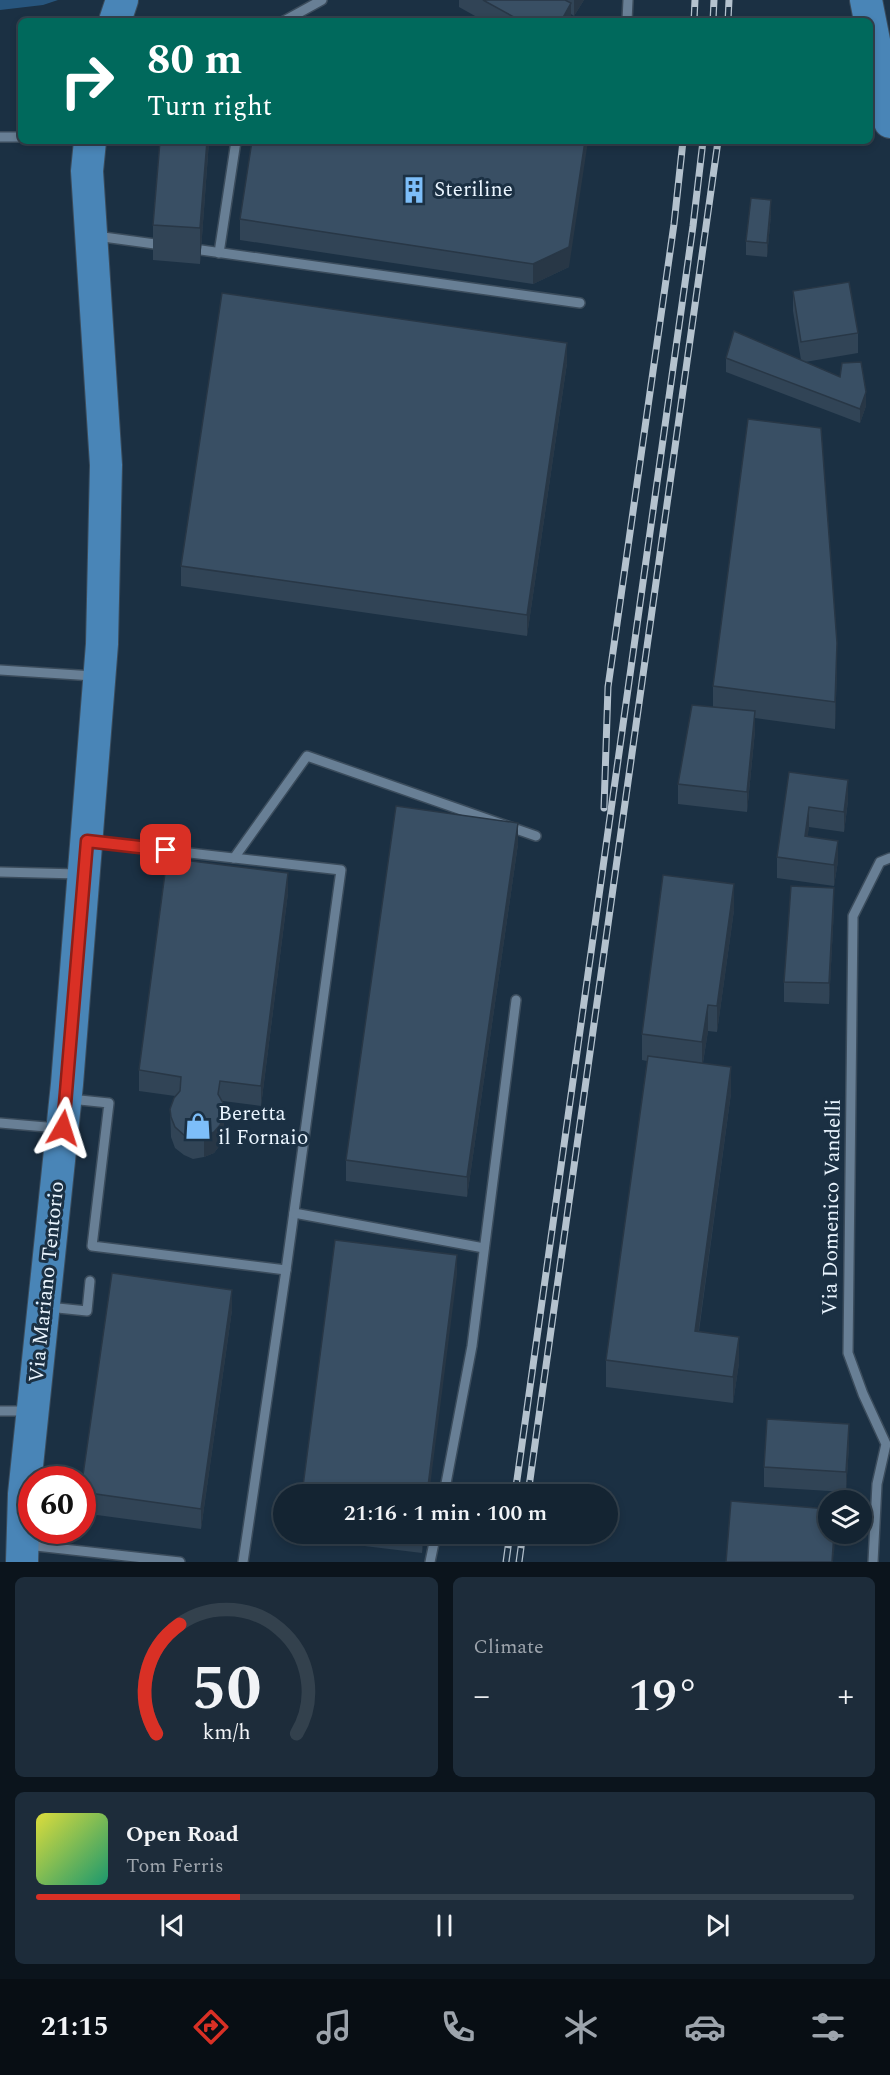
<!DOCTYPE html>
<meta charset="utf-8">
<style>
:root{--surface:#142432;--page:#1d2c3a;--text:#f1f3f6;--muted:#9da4ac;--line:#33414d;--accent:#d93025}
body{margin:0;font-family:Spectral,serif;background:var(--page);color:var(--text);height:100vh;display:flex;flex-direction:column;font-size:22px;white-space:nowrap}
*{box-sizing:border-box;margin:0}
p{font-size:20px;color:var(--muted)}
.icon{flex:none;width:33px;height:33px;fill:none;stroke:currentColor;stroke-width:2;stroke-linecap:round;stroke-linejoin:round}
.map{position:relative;height:1562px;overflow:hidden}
.sheet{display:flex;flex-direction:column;gap:15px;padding:15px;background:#0b141c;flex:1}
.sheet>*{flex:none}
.banner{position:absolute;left:18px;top:18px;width:855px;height:126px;border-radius:9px;box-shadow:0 3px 9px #0003,0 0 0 2px var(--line);background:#00695c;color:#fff;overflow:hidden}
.tools{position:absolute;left:818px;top:1490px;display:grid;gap:12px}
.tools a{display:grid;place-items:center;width:54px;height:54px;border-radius:50%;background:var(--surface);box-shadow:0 3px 9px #0003,0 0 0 2px var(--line);font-size:30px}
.speed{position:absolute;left:18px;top:1466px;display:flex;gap:12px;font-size:30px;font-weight:700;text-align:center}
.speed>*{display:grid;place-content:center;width:78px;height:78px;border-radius:50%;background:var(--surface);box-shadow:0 3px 9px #0003,0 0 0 2px var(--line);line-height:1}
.speed .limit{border:9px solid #d22;background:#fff;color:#111}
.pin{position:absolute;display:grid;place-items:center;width:51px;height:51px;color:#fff;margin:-26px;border-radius:12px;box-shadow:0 3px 9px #0006}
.me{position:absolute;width:66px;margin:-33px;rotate:6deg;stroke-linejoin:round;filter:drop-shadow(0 0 4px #0008)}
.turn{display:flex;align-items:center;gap:21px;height:126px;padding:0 30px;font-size:27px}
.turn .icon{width:78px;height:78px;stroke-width:2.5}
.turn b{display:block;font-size:42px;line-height:51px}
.big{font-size:45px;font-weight:600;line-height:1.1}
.sheet .tile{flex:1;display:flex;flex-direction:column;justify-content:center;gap:9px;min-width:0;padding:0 21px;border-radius:9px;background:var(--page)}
.sheet .dial{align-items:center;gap:0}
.dial svg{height:156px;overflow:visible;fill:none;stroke:var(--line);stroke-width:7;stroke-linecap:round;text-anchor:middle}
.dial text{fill:var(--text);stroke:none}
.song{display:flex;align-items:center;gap:18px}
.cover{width:72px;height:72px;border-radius:9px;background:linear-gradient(135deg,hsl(60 70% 55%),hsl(160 70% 35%))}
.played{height:6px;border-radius:3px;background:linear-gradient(90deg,var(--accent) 25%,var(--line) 25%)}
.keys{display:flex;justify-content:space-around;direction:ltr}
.heat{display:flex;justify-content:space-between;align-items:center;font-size:33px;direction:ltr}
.sheet .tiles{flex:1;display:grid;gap:15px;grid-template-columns:1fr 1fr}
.tile:last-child{grid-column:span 2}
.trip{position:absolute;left:273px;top:1484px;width:345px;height:60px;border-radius:30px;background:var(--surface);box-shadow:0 3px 9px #0003,0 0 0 2px var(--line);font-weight:600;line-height:60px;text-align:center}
.menu{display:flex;height:96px;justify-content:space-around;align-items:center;background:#080e14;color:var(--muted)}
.menu .icon{width:42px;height:42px}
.menu .on{color:var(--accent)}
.menu b{font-size:27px;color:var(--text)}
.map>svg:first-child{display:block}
</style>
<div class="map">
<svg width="890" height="1562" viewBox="0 0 890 1562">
<rect width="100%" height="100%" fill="#1b3043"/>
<polygon fill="#27557d" points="0,0 58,0 43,5 0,10"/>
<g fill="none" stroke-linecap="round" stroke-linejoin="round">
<defs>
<g id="service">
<polyline points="284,21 322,0"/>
<polyline points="627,21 628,0"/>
<polyline points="0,137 21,137"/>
<polyline points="96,236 155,244"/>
<polyline points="201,250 580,303"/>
<polyline points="219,253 236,141"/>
<polyline points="0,670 94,676"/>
<polyline points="234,858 307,756 536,836"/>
<polyline points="0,872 79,874"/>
<polyline points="70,1099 109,1103 92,1246 286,1270 341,870 92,842"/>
<polyline points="0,1123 58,1128"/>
<polyline points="294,1213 484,1248"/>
<polyline points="48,1307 87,1311 90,1281"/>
<polyline points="0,1411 28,1411"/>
<polyline points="444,1494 472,1346 516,1000"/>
<polyline points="27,1545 180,1562"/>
<polyline points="243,1562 286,1270"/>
<polyline points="430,1562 436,1533"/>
<polyline points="873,1562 877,1484 886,1444 863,1394 848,1353 853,916 880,862 890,858"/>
</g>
<g id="primary">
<polyline points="866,0 890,122"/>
<polyline points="115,21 122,0"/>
<polyline points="22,1562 24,1494 67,1084 102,644 106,465 87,171 90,141"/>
</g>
</defs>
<use href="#service" stroke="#3b4c5c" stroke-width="12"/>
<use href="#primary" stroke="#3b4c5c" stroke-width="34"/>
<use href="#service" stroke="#687f95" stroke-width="9"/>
<use href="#primary" stroke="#4985b7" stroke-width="32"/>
<defs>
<g id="rail">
<polyline points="694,21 695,0"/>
<polyline points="713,21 714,0"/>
<polyline points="728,21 729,0"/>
<polyline points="604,808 608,687 674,224 683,141"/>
<polyline points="515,1494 693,226 703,141"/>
<polyline points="528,1494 718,141"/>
<polyline points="506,1562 510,1533"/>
<polyline points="519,1562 523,1533"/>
</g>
</defs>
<use href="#rail" stroke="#b4c2ce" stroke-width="7"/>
<use href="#rail" stroke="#1b3043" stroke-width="4.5" stroke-dasharray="14" stroke-linecap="butt"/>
</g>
<g fill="#314456">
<polygon points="459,0 584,0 574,16 571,14 571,21 484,21 459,7"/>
<polygon points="160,141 209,141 200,264 153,260 153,225"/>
<polygon points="771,214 767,257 746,255 746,241"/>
<polygon points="240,219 569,267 533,284 240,240"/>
<polygon points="793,291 858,333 858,353 805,362 866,406 860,423 726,372 726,358 801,360 793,311"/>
<polygon points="567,363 527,636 181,586 181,566"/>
<polygon points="837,669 835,729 755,718 755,731 747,812 678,804 678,784 713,707 713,686"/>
<polygon points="789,772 848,801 844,832 809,827 807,837 838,861 834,886 777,878 777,857"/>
<polygon points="518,844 467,1197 346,1181 346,1160"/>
<polygon points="288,893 261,1106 223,1101 224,1136 220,1145 214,1153 204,1157 193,1159 184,1155 175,1148 171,1137 170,1109 175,1096 139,1091 139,1070"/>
<polygon points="834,908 829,1004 784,1002 784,982"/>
<polygon points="734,910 717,1032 708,1031 703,1063 731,1093 699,1331 739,1363 733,1403 606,1387 606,1360 647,1061 642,1060 642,1034"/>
<polygon points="232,1310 201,1529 82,1513 82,1482"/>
<polygon points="849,1445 846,1492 764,1487 764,1467"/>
<polygon points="299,1533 424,1533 422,1553 299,1538"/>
</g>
<g fill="#283746">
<polygon points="574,0 584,0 574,16"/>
<polygon points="571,3 571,21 561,21"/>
<polygon points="207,141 209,141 200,264 200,228"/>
<polygon points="585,141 588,141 569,267 533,284 533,264"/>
<polygon points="771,200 771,214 767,257 767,243"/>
<polygon points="567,343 567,363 527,636 527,615"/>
<polygon points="866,392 866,406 860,423 860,409"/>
<polygon points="837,643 837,669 835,729 835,702"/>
<polygon points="755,711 755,731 747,812 747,792"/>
<polygon points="848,780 848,801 844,832 844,812"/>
<polygon points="809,807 809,827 805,857 805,836"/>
<polygon points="518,823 518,844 467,1197 467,1177"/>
<polygon points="838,841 838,861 834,886 834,865"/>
<polygon points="288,873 288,893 261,1106 261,1086"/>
<polygon points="734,884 734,910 717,1032 717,1006"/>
<polygon points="834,888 834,908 829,1004 829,983"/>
<polygon points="708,1005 708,1031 702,1068 702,1042"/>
<polygon points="731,1067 731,1093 695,1357 695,1331"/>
<polygon points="224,1115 224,1136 220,1145 214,1153 204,1157 204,1137"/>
<polygon points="457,1255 457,1275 429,1494 427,1494"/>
<polygon points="232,1290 232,1310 201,1529 201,1509"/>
<polygon points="739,1337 739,1363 733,1403 733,1377"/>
<polygon points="849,1424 849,1445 846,1492 846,1472"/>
<polygon points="422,1533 424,1533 422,1553"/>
<polygon points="834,1533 836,1533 833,1562 832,1562"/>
</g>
<g fill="#394f64" stroke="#283746" stroke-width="1.5">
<polygon points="483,0 565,0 571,3 561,21 521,21"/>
<polygon points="160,141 207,141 200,228 153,225"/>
<polygon points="252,141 585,141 569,247 533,264 240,219"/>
<polygon points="751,198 771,200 767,243 746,241"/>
<polygon points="849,282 858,333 801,342 793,291"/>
<polygon points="222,293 567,343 527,615 181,566"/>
<polygon points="734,331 840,377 842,363 861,362 866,392 860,409 726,358"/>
<polygon points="748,419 821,428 837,643 835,702 713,686"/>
<polygon points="692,705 755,711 747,792 678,784"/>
<polygon points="789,772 848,780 844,812 809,807 805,836 838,841 834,865 777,857"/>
<polygon points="396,806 518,823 467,1177 346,1160"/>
<polygon points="167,858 288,873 261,1086 220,1081 218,1094 223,1103 224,1115 220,1125 214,1132 204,1137 193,1138 184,1135 175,1127 171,1117 170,1109 174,1098 180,1091 181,1077 139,1070"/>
<polygon points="663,875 734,884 717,1006 708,1005 702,1042 642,1034"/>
<polygon points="791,886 834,888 829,983 784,982"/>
<polygon points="648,1056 731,1067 695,1331 739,1337 733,1377 606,1360"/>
<polygon points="335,1240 457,1255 427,1494 302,1494"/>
<polygon points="112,1273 232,1290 201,1509 82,1492 82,1482"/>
<polygon points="767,1419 849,1424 846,1472 764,1467"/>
<polygon points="731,1501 828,1509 828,1533 834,1533 832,1562 726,1562"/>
</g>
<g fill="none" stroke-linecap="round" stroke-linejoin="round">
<defs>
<polyline id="route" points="63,1128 87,841 166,850"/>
</defs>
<use href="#route" stroke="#8d1f18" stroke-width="15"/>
<use href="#route" stroke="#d93025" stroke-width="10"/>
</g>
<defs>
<symbol id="building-bare" viewBox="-9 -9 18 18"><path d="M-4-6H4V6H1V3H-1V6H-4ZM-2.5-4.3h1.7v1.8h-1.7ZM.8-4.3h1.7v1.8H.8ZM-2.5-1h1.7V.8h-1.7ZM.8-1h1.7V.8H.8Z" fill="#7dbef9" stroke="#1b3043" stroke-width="2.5" paint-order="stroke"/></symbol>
<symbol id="shop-bare" viewBox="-9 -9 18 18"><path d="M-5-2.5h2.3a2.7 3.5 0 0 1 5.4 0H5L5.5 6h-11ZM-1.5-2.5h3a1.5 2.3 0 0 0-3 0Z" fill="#7dbef9" stroke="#1b3043" stroke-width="2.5" paint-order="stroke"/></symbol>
</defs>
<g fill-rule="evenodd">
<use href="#building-bare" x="395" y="171" width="38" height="38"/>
<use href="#shop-bare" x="179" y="1107" width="38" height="38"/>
</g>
<g text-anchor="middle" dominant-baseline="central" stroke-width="6" stroke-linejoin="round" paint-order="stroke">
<g font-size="21" fill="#e9f4fe" stroke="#1b3043" text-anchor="start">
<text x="434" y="190">Steriline</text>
<text x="218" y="1114">Beretta<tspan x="218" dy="24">il Fornaio</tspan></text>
</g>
<g font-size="21" fill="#e9f4fe" stroke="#1b3043">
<text transform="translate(832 1207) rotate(-89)">Via Domenico Vandelli</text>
<text transform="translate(47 1282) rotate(-84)">Via Mariano Tentorio</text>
</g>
</g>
</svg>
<div class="tools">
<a><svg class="icon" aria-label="layers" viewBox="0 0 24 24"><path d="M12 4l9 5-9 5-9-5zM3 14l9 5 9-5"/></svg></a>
</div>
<div class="speed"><div class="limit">60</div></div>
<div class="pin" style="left:166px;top:850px;background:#d93025"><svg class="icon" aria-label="arrive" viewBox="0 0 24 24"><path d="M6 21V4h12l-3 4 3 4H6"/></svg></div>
<svg class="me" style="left:63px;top:1128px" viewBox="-20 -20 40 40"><path d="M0-17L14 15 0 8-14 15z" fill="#d93025" stroke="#fff" stroke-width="4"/></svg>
<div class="trip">21:16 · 1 min · 100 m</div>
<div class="banner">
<div class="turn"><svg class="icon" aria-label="right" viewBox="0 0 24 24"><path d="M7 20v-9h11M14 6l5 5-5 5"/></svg><div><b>80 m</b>Turn right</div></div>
</div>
</div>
<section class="sheet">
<div class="tiles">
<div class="tile dial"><svg viewBox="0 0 100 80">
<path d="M14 69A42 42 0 1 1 86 69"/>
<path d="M14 69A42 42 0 0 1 26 13" stroke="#d93025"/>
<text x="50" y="56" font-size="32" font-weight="700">50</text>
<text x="50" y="72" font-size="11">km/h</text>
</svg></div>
<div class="tile"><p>Climate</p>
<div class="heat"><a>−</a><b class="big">19°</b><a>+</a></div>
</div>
<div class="tile">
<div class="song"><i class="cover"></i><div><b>Open Road</b><p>Tom Ferris</p></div></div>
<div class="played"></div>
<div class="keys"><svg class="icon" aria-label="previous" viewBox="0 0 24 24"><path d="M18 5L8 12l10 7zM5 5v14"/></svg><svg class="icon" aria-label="pause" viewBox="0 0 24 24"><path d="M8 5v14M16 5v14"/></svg><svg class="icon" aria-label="next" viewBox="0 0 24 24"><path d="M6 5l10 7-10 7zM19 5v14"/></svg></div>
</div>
</div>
</section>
<nav class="menu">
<b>21:15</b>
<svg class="icon on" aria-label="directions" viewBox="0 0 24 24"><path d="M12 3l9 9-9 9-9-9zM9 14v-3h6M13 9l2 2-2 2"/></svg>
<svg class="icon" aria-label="music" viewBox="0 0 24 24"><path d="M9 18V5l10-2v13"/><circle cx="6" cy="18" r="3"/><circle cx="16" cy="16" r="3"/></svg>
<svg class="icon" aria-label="phone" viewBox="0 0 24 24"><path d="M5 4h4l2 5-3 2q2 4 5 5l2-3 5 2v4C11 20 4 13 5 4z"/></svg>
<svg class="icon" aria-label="climate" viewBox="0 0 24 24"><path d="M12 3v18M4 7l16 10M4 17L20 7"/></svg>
<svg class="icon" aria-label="car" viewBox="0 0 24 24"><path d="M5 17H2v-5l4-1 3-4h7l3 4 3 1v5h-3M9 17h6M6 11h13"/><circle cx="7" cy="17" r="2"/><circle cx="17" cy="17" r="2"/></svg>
<svg class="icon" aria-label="filters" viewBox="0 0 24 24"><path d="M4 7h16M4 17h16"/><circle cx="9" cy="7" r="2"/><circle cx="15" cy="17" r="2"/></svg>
</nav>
